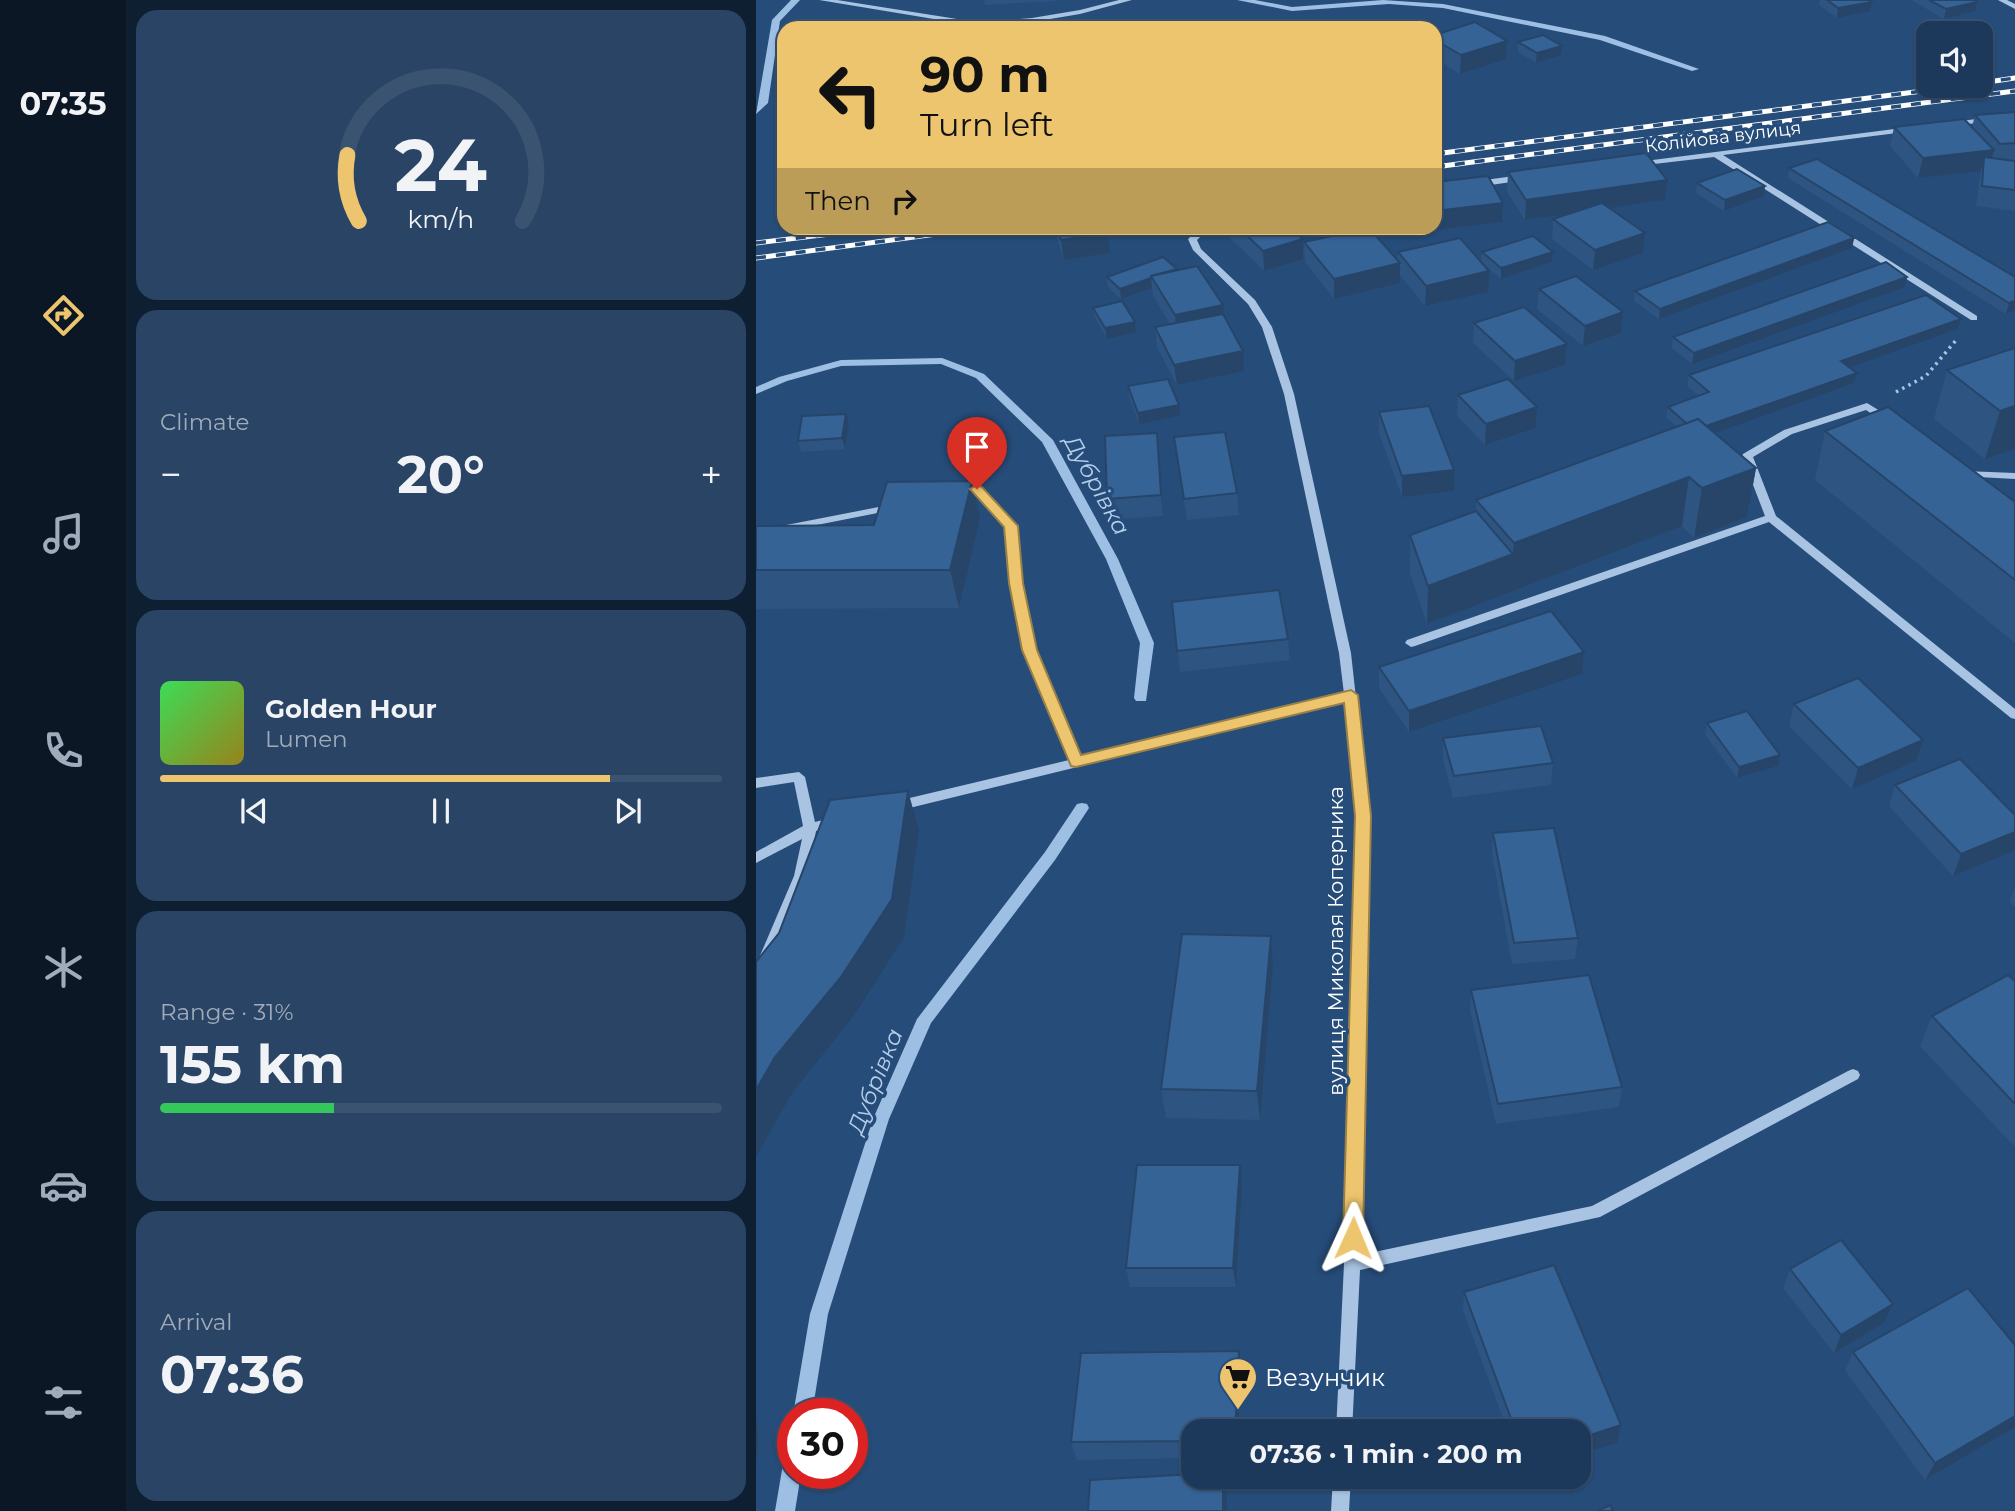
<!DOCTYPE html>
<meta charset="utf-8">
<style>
:root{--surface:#1c395b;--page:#294464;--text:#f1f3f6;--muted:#a0acbb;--line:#3a5371;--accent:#ecc56e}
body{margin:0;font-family:Montserrat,sans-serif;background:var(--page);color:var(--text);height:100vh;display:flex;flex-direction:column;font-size:26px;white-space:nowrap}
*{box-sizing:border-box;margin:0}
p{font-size:23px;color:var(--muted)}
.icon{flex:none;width:38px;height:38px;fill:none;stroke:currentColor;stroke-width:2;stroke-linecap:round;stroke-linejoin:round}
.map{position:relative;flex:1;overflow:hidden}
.side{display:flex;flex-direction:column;gap:10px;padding:10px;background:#0f1f32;width:630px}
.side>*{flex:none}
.top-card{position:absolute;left:21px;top:21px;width:665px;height:214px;border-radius:21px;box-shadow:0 2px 5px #0004,0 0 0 2px var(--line);background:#ecc56e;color:#111;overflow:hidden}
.buttons{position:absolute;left:1160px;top:21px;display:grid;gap:14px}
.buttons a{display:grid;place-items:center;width:77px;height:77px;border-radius:14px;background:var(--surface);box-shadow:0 2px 5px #0004,0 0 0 2px var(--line);font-size:35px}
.speed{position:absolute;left:21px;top:1398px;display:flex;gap:14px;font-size:35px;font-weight:700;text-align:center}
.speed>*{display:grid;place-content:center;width:91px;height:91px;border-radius:50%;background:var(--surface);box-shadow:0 2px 5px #0004,0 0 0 2px var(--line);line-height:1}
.speed .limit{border:10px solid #d22;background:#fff;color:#111}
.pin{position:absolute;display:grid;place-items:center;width:60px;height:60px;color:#fff;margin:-72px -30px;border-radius:50% 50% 50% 0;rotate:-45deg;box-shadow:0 0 7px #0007}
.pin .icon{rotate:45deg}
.me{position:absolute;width:77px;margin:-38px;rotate:1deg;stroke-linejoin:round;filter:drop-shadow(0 0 5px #0008)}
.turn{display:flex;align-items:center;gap:24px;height:147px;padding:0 28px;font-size:32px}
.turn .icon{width:91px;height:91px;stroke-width:2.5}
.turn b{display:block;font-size:49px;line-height:60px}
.then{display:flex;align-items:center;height:66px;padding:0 28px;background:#0003;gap:14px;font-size:26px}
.big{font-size:52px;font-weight:700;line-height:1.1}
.side .tile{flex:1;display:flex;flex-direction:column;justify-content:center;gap:10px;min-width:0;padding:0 24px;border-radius:21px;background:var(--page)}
.side .dial{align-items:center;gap:0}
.dial svg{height:182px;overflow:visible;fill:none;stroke:var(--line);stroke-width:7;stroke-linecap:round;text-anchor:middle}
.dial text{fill:var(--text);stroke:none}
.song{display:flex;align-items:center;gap:21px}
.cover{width:84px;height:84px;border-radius:10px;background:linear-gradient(135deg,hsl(130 70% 55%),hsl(50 70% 35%))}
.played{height:7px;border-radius:4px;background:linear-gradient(90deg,var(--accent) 80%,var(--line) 80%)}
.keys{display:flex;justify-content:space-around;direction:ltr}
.heat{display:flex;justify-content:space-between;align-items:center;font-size:38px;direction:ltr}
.charge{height:10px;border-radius:5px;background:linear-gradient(90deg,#34c759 31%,var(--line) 0)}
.trip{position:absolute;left:425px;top:1419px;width:410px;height:70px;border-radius:21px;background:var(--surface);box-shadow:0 2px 5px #0004,0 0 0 2px var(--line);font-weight:700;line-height:70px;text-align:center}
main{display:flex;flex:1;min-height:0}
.tabs{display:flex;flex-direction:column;width:126px;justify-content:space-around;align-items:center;background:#0b1724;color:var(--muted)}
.tabs .icon{width:49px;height:49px}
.tabs .current{color:var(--accent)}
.tabs b{font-size:32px;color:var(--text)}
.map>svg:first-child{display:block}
</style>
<main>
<nav class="tabs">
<b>07:35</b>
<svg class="icon current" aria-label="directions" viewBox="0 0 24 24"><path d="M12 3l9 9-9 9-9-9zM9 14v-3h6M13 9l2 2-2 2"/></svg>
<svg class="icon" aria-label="music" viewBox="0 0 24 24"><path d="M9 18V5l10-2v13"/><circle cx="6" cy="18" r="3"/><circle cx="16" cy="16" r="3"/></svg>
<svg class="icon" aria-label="phone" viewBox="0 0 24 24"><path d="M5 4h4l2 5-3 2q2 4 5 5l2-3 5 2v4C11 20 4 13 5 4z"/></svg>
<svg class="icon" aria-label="climate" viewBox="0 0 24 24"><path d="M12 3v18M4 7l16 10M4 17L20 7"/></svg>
<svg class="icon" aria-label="car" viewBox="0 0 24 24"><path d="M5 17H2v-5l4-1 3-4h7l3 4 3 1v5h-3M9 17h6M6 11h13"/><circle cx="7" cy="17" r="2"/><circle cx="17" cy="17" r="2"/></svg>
<svg class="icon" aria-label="filters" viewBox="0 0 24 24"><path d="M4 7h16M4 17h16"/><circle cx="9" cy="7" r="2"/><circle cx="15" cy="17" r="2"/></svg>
</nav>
<section class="side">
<div class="tile dial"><svg viewBox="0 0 100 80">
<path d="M14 69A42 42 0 1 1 86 69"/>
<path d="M14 69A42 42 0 0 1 9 40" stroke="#ecc56e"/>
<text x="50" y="56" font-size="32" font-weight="700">24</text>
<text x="50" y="72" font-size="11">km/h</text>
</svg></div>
<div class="tile"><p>Climate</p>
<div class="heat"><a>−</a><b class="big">20°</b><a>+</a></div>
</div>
<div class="tile">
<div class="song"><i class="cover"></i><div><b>Golden Hour</b><p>Lumen</p></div></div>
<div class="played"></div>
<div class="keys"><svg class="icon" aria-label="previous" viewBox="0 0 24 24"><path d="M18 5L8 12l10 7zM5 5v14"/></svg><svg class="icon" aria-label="pause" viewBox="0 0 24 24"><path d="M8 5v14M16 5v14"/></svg><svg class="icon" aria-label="next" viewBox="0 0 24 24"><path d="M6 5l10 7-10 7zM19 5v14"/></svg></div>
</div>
<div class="tile"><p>Range · 31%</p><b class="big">155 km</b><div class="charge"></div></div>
<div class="tile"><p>Arrival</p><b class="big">07:36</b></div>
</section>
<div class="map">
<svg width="1259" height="1511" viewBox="0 0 1259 1511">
<rect width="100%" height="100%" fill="#264c79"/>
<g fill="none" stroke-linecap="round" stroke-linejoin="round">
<g fill="#9dbfe4" fill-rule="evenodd">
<polygon points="35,0 44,0 24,21 12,103 0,114 16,20"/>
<polygon points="481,0 499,0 536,7 627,0 687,4 849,36 943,69 936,71 844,40 687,8 633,4 536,11"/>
<polygon points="186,358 228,374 297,440 362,559 398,643 390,701 380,701 378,698 384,643 350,559 286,442 220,378 185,364 85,366 31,381 0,394 0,387 23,377 85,360"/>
<polygon points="326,803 331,804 333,808 299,860 175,1023 133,1119 72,1314 56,1414 37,1415 54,1314 117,1119 161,1019 289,852 321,804"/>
<polygon points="37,1454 37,1474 45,1474 39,1511 19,1511 27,1464 30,1457"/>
</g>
<polyline stroke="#a9c4e3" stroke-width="3.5" stroke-dasharray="2.5 4.5" stroke-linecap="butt" points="1140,392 1170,376 1201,339"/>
<g fill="#a9c4e3" fill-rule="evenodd">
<polygon points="63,0 81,0 220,22 276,18 324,10 363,0 376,0 324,14 276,22 220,26"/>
<polygon points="1242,0 1251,0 1259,4 1259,9"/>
<polygon points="1259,114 1259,118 1197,126 1193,124 1197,122"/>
<polygon points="1154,127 1157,127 1157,131 967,155 1221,316 1221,320 1215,320 958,157 881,166 877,164 881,162"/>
<polygon points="766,175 769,176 769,180 721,187 717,184 721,181"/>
<polygon points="444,228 453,228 441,240 445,249 499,300 516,327 538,394 595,653 613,816 604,1255 836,1206 1092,1071 1097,1069 1102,1071 1104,1075 1102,1079 844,1217 604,1270 596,1432 580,1432 588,1264 601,816 588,702 141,811 137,809 135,806 137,803 141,801 313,760 268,650 254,583 250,527 219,493 199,495 198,493 199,491 225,487 260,526 266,583 280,650 324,757 588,694 583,653 528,394 506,327 492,304 437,250 432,239"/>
<polygon points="1111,403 1137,419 1137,423 1129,423 1110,410 1036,434 997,457 1020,516 1259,709 1259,719 1255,718 1013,522 659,646 655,647 649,643 651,640 1009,516 986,456 987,454 1028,430"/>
<polygon points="1208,471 1259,473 1259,479 1204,476 1204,472"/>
<polygon points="138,504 143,507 142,509 0,537 0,531"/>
<polygon points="43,772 49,777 59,822 79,817 83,819 85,822 83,825 60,831 52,876 7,981 5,985 0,987 0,965 38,876 46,839 0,863 0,852 47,826 38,782 0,788 0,778"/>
<polygon points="577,1477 595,1477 593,1511 575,1511"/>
</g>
<defs>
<g id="rail">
<polyline points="1225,83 1259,78"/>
<polyline points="679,154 1205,86"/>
<polyline points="679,167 1259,91"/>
<polyline points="0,243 124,228"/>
<polyline points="0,258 226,228"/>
</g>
</defs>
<use href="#rail" stroke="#fff" stroke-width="5"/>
<use href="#rail" stroke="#264c79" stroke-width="3.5" stroke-dasharray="10" stroke-linecap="butt"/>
</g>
<g fill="#2e5581">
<polygon points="228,0 299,0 299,1 229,5"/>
<polygon points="1064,0 1113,0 1116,2 1114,11 1081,18 1063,5"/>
<polygon points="1157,0 1219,0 1221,2 1219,11 1188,19 1157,1"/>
<polygon points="679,35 751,41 750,59 704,74 679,58"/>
<polygon points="762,42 805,55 780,63 762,52"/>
<polygon points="1259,112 1259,211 1220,206 1225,171 1162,178 1134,146 1138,127 1216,127 1219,115"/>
<polygon points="1033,168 1259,277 1259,310 1250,314 1032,178"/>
<polygon points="752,172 909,200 853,208 889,233 887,253 837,270 796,239 797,219 815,213 769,220 751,192"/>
<polygon points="941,183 1008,196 968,211 940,193"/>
<polygon points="747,203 746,222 621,237 642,260 642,252 732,292 669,306 644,275 644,283 578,299 549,262 548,242 594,232 592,228 679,228"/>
<polygon points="298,228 350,228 352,233 354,253 308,260"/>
<polygon points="473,228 534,228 547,239 547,259 508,271 473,237"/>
<polygon points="1098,238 1096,248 903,319 878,301 879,291"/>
<polygon points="726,252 797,252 796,262 745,279 725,262"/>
<polygon points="421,269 467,305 467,315 487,351 488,371 421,385 401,347 399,327 414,324 397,296 396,288 365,299 352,287 351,277"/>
<polygon points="1151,277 1149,287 936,364 916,348 917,337"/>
<polygon points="783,289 867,312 865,333 827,346 781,309"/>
<polygon points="337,308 379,322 380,332 351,339 339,318"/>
<polygon points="1205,319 1202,329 1094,367 1098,383 959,433 1000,468 991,517 938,538 926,526 671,624 654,573 654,535 720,511 720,500 921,427 910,417 912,407 943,396 931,386 933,375"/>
<polygon points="718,323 811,344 809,365 758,381 717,343"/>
<polygon points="1259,348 1259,449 1229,459 1178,419 1191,370"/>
<polygon points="372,386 424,416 383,424 373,397"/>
<polygon points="702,395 781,407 780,428 729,445 701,416"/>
<polygon points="623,412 698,491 646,497 623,433"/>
<polygon points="93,424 89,449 45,452 42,441"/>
<polygon points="1069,431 1259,502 1259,643 1059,480"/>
<polygon points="418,437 481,493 483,515 431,520"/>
<polygon points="403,454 407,516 354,520 351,499"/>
<polygon points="224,519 203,608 0,609 0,526 118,525"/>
<polygon points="416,602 532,639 534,660 424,672"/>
<polygon points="828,652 826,674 653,732 623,688 623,667"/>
<polygon points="1038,704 1160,761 1096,789 1033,726"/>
<polygon points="951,723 1022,766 981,778 949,734"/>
<polygon points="687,738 797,763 795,785 697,798 687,759"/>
<polygon points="1139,785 1259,815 1197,876 1133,806"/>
<polygon points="737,833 822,938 819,959 756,964 736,854"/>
<polygon points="1259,887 1259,907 1253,902"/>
<polygon points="515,936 517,966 504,1120 410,1118 405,1089"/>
<polygon points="1259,981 1259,1147 1164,1046 1176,1016"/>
<polygon points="715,990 866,1087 863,1107 740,1124 714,1011"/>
<polygon points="484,1165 486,1185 480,1287 374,1287 370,1268"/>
<polygon points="1034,1269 1137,1304 1128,1323 1078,1353 1027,1288"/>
<polygon points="708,1292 861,1443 822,1455 822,1432 752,1432 707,1310"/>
<polygon points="1259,1345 1259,1427 1169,1480 1089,1370 1097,1352"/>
<polygon points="483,1351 485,1369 438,1432 438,1458 321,1460 315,1442"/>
</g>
<g fill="#264569">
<polygon points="1116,2 1114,11 1081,18 1082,8"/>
<polygon points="1221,2 1219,11 1188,19 1190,9"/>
<polygon points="751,41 750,59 704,74 705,55"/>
<polygon points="806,46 805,55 780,63 781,53"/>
<polygon points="1238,150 1233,170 1228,157 1225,171 1162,178 1167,158"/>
<polygon points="911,180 909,200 769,220 770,200"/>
<polygon points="1009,186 1008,196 968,211 969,200"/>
<polygon points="747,203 746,222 598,240 598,228 679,228 679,211"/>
<polygon points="352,233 354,253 308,260 305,240"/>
<polygon points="889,233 887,253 837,270 839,250"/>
<polygon points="1098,238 1096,248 903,319 904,309"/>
<polygon points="547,239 547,259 508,271 507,251"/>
<polygon points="797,252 796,262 745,279 745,268"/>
<polygon points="644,263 644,283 578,299 578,279"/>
<polygon points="733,271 732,292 669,306 670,286"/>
<polygon points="1151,277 1149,287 936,364 938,353"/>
<polygon points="395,278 396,288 365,299 364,289"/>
<polygon points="1259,301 1259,310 1250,314 1253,303"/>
<polygon points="467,305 468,325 421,336 419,315"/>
<polygon points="867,312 865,333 827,346 829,326"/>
<polygon points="1205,319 1202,329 1083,371 1085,361"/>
<polygon points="379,322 380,332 351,339 349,328"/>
<polygon points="811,344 809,365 758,381 759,361"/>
<polygon points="487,351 488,371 421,385 418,365"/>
<polygon points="1101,373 1098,383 937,441 938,430"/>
<polygon points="423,405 424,416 383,424 382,413"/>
<polygon points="1259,406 1259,449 1229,459 1244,411"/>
<polygon points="781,407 780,428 729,445 730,424"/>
<polygon points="90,414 93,424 89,449 86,438"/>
<polygon points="401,433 403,454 407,516 405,495"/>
<polygon points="1000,468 991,517 938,538 946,488"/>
<polygon points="698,470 698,491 646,497 646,476"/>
<polygon points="933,477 926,526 671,624 672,586 757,554 758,543"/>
<polygon points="216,481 224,519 203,608 194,570"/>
<polygon points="828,652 826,674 653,732 653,711"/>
<polygon points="1167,740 1160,761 1096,789 1102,768"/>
<polygon points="1024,755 1022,766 981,778 983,767"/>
<polygon points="152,791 163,830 148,937 99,1014 36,1093 0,1157 0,1090"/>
<polygon points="1259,832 1259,850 1197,876 1205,854"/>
<polygon points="515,936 517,966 504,1120 501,1091"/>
<polygon points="484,1165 486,1185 480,1287 477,1268"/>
<polygon points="1137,1304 1128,1323 1078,1353 1085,1335"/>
<polygon points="483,1351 485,1369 482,1432 479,1432"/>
<polygon points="0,1411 2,1437 0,1467"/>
<polygon points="1259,1416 1259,1427 1169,1480 1179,1463"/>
<polygon points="865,1425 861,1443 822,1455 822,1439"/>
<polygon points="467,1477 471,1496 471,1511 467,1511"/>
</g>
<g fill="#366396" stroke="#264569" stroke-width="2">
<polygon points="1071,0 1113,0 1116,2 1082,8"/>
<polygon points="1173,0 1219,0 1221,2 1190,9"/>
<polygon points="719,22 751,41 705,55 679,40 679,35"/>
<polygon points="129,25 128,28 80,28"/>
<polygon points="787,35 806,46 781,53 762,42"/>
<polygon points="1259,112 1259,143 1244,144 1219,115"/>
<polygon points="1208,119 1238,150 1167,158 1138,127"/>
<polygon points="890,153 911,180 770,200 752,172"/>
<polygon points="1228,157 1259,161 1259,190 1226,186"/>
<polygon points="1061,159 1259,277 1259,301 1253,303 1033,168"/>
<polygon points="981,169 1009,186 969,200 941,183"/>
<polygon points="732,176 747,203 679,211 679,182"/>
<polygon points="846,203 889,233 839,250 797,219"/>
<polygon points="1072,222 1098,238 904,309 879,291"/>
<polygon points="301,228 350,228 352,233 305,240"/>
<polygon points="483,228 534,228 547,239 507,251"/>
<polygon points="613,228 644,263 578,279 548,242"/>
<polygon points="777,236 797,252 745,268 726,252"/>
<polygon points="704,238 733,271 670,286 642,252"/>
<polygon points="407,257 421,269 395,276 395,278 364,289 351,277"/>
<polygon points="1130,262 1151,277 938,353 917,337"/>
<polygon points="441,266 467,305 419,315 395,276"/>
<polygon points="820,276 867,312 829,326 783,289"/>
<polygon points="1170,295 1205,319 1085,361 1101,373 950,426 942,419 931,424 912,407 953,392 933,375"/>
<polygon points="366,301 379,322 349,328 337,308"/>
<polygon points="768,307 811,344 759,361 718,323"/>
<polygon points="467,314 487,351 418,365 399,327"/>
<polygon points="1259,348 1259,406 1244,411 1191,370"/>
<polygon points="412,379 423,405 382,413 372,386"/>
<polygon points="752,379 781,407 730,424 702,395"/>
<polygon points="673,406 698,470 646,476 623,412"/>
<polygon points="1132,407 1259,502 1259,580 1069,431"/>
<polygon points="90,414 86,438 42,441 46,416"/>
<polygon points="942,419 1000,468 946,488 933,477 758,543 720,500"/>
<polygon points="469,432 481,493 428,499 418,437"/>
<polygon points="401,433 405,495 351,499 349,436"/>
<polygon points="216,481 194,570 0,570 0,526 118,525 131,482"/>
<polygon points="720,511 757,554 672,586 654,535"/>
<polygon points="523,590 532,639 421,651 416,602"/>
<polygon points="795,611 828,652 653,711 623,667"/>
<polygon points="1102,678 1167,740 1102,768 1038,704"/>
<polygon points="991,711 1024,755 983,767 951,723"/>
<polygon points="785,726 797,763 698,776 687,738"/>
<polygon points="1204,759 1259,815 1259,832 1205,854 1139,785"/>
<polygon points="152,791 136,899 85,977 19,1057 0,1090 0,962 23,933 74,800"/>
<polygon points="798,828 822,938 758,943 737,833"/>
<polygon points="426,934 515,936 501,1091 405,1089"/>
<polygon points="833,975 866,1087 742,1104 715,990"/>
<polygon points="1252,975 1259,981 1259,1104 1176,1016"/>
<polygon points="381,1165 484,1165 477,1268 370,1268"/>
<polygon points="1085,1240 1137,1304 1085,1335 1034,1269"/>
<polygon points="798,1265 865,1425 822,1439 822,1432 760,1432 708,1292"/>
<polygon points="1212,1288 1259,1345 1259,1416 1179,1463 1097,1352"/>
<polygon points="483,1351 479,1432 438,1432 438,1441 315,1442 325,1353"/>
<polygon points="438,1474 438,1477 467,1477 467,1511 332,1511 334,1480"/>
<polygon points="854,1505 857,1511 842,1511"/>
</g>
<polygon fill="#ecc56e" stroke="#998048" stroke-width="2" points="221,485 226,487 262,526 267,583 281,650 325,755 595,690 602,695 615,816 607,1238 604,1244 597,1247 590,1244 587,1238 599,816 588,703 320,767 315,766 266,650 253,583 248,527 214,489"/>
<defs>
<symbol id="supermarket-pin" viewBox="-11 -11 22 30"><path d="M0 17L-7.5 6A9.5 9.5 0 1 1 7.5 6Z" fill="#ecc56e" stroke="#264c79"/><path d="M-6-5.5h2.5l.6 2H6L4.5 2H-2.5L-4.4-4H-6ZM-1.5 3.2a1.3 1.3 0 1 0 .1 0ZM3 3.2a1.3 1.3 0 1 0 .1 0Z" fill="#111"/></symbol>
</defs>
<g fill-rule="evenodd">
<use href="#supermarket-pin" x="460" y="1355" width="44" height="60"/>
</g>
<g text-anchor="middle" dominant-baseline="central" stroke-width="7" stroke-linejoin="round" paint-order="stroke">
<g font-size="18" fill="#fff" stroke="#264c79">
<text transform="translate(967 137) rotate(-7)">Колійова вулиця</text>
</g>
<g font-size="21" fill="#fff" stroke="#264c79">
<text transform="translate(579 941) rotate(-90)">вулиця Миколая Коперника</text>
</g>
<g font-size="23" font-style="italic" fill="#b4ceeb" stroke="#264c79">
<text transform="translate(341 485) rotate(61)">Дубрівка</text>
<text transform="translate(119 1081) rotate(-68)">Дубрівка</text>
</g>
<g font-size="24" fill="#fff" stroke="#264c79" text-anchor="start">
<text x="509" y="1377">Везунчик</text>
</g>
</g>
</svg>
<div class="buttons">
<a><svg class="icon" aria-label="sound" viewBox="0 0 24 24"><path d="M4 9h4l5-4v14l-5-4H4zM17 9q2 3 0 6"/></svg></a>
</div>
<div class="speed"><div class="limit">30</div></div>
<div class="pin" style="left:221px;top:489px;background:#d93025"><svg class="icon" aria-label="arrive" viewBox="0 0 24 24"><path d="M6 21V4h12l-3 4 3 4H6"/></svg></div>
<svg class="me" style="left:597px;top:1238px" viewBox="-20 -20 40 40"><path d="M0-17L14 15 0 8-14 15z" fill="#ecc56e" stroke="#fff" stroke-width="4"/></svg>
<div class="trip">07:36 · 1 min · 200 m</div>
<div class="top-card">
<div class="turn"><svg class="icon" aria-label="left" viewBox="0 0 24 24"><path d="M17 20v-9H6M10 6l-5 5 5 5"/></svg><div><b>90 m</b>Turn left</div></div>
<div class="then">Then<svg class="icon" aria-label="right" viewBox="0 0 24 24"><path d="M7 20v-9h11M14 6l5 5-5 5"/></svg></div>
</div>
</div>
</main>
